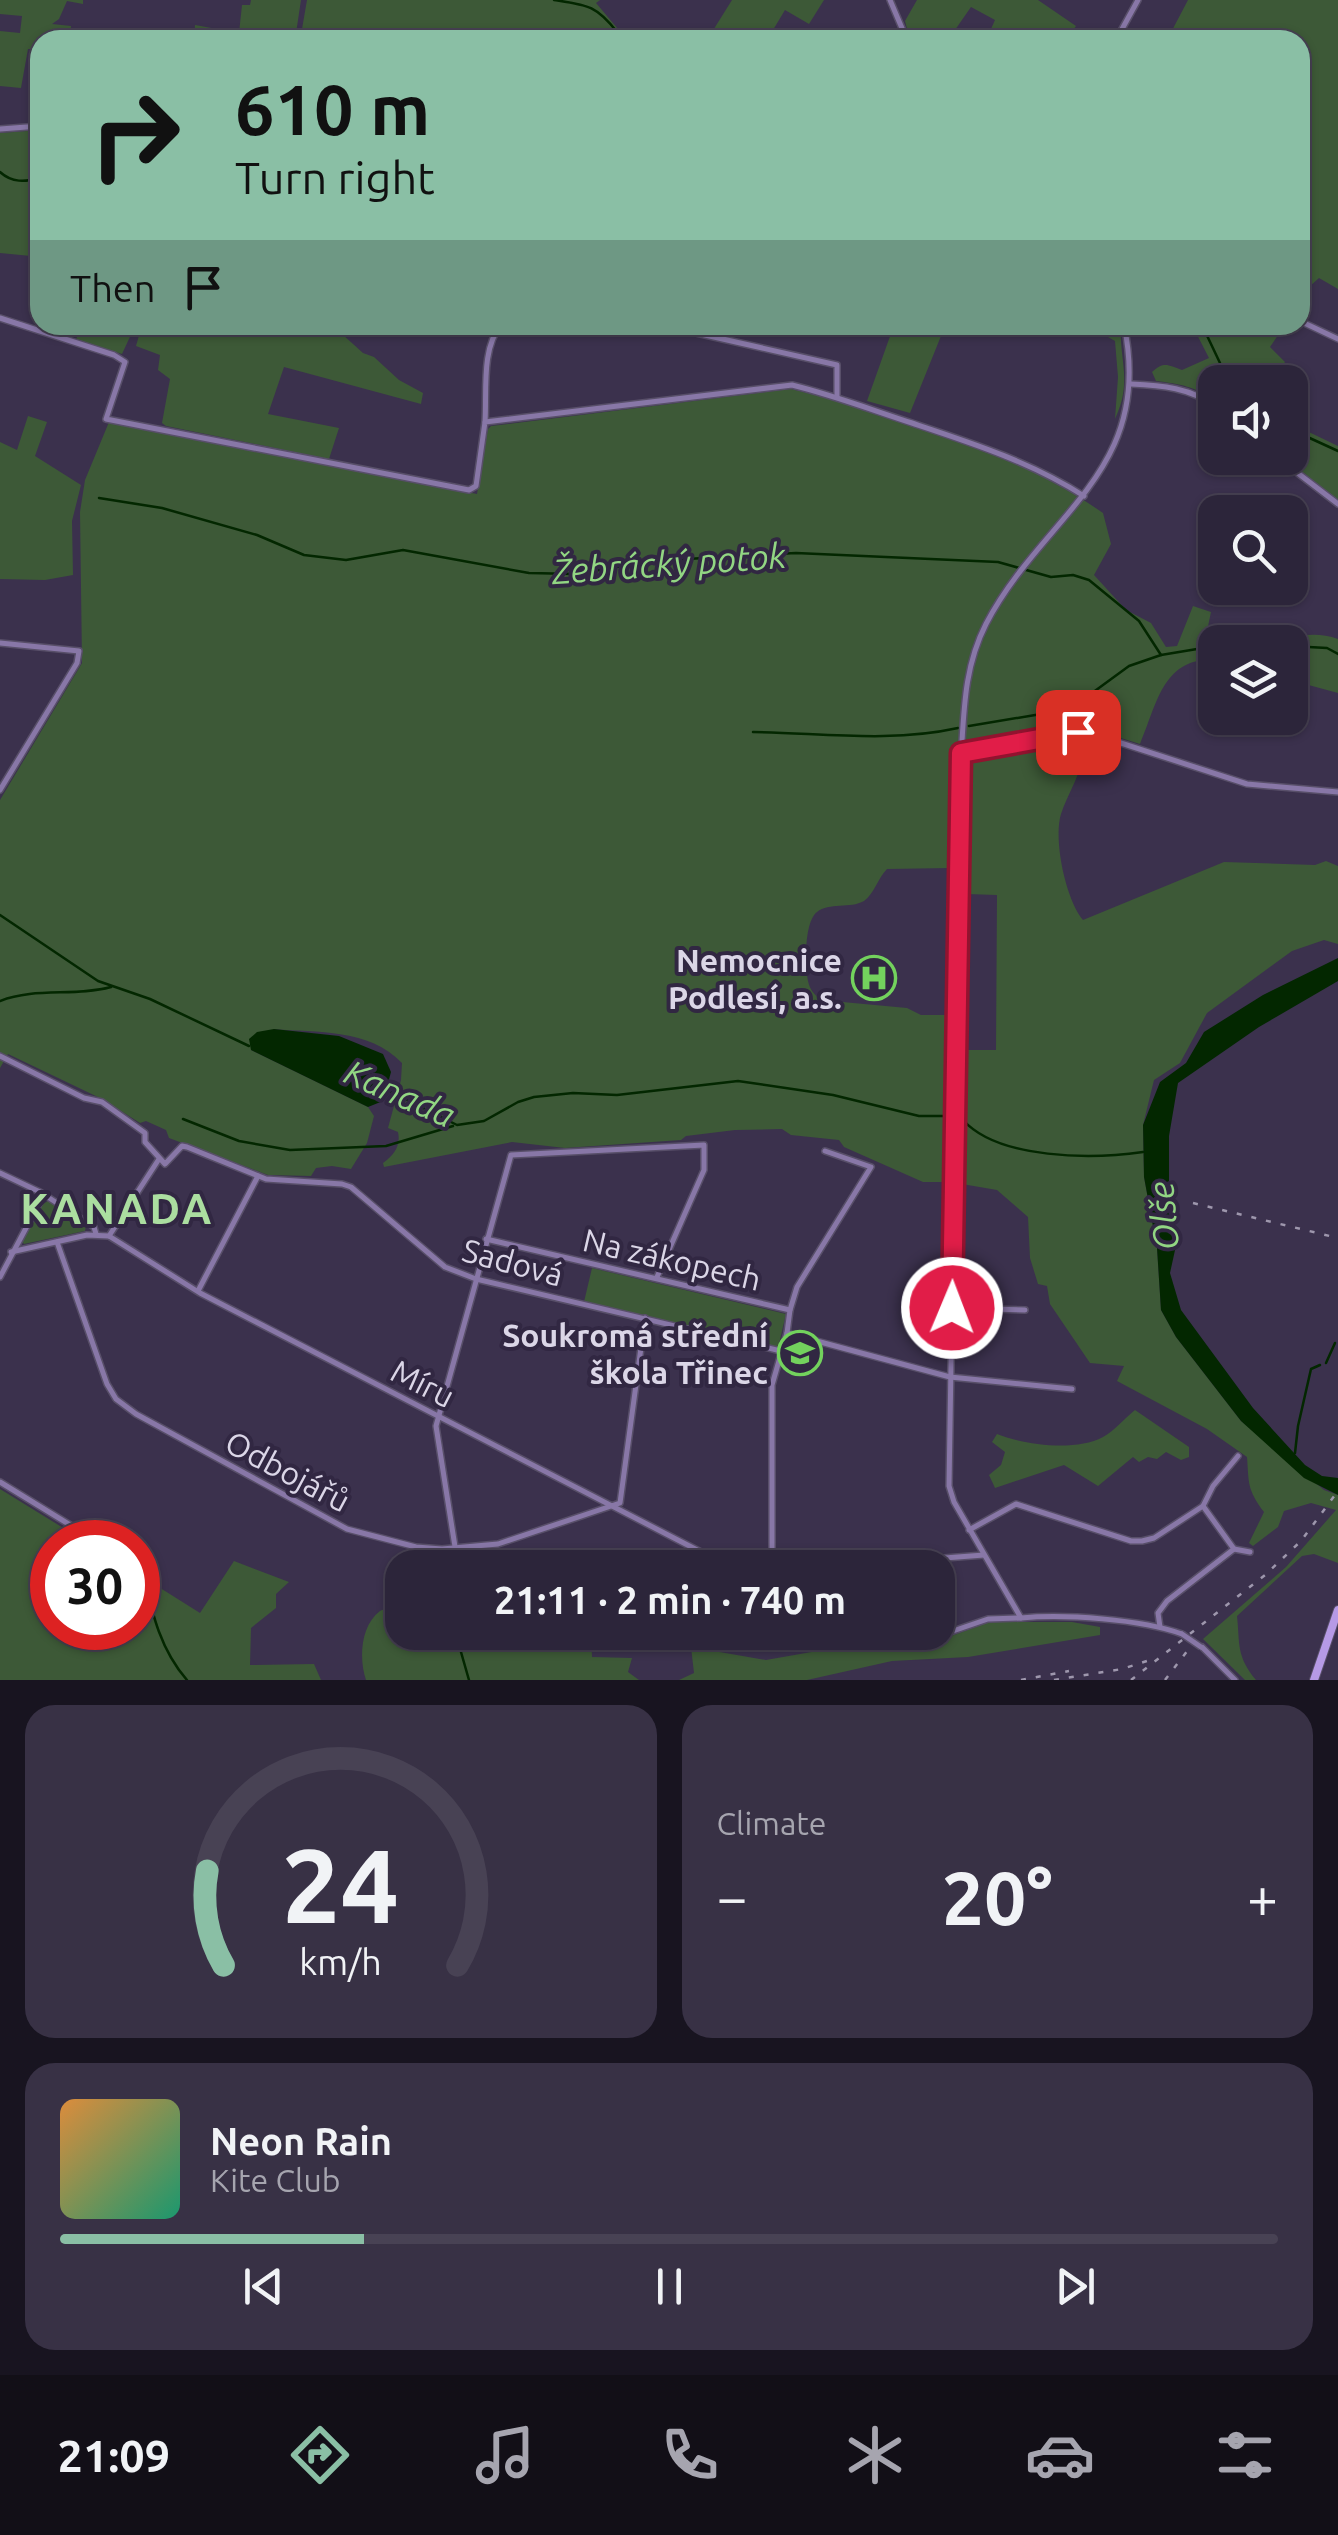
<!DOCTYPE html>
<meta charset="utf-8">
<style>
:root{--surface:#2c253a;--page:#383145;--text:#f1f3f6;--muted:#a6a5af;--line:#484254;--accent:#8abfa5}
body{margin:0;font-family:Ubuntu,sans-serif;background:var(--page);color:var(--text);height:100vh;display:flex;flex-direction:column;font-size:38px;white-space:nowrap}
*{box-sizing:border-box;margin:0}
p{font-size:32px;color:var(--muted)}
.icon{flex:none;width:55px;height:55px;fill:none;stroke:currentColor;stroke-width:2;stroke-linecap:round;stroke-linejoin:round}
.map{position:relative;height:1680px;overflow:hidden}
.sheet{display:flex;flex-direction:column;gap:25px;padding:25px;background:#181420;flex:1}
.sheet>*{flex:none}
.banner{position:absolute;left:30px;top:30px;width:1280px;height:305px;border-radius:30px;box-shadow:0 2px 8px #0004,0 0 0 2px var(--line);background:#8abfa5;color:#111;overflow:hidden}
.controls{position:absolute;left:1198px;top:365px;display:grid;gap:20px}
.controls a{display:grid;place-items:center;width:110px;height:110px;border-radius:20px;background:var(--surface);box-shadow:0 2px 8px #0004,0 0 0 2px var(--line);font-size:50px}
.speed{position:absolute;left:30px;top:1520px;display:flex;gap:20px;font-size:50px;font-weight:700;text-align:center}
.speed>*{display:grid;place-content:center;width:130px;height:130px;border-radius:50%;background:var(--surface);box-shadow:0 2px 8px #0004,0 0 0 2px var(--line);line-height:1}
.speed .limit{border:15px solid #d22;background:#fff;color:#111}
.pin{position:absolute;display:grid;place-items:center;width:85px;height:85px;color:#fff;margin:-42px;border-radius:20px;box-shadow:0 5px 15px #0006}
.me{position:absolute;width:110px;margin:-55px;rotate:1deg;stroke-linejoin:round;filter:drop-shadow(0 0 8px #0008)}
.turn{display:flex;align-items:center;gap:35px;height:210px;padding:0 40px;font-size:45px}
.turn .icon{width:130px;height:130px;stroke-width:2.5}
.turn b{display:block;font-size:70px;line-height:85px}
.then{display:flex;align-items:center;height:95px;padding:0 40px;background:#0003;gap:20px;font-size:38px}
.big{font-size:75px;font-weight:600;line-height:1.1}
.sheet .card{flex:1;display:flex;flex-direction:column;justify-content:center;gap:15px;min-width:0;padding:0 35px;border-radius:30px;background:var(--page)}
.sheet .dial{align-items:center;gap:0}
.dial svg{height:260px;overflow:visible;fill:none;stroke:var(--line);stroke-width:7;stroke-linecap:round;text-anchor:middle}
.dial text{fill:var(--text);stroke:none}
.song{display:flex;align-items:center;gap:30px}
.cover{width:120px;height:120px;border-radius:15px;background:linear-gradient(135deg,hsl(30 70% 55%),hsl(160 70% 35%))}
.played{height:10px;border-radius:5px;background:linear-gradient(90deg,var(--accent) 25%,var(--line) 25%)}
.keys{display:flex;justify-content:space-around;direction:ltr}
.heat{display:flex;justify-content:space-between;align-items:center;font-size:55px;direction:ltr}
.sheet .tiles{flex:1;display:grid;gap:25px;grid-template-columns:1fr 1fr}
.card:last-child{grid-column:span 2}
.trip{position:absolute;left:385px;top:1550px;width:570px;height:100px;border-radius:30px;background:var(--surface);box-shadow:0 2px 8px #0004,0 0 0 2px var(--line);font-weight:600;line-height:100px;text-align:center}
.tab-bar{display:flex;height:160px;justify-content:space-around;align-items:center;background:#120f17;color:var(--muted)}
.tab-bar .icon{width:70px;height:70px}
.tab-bar .active{color:var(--accent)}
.tab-bar b{font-size:45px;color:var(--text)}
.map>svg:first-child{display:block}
</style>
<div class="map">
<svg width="1338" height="1680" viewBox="0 0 1338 1680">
<rect width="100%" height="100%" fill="#3b314d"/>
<g fill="#3d5937">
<polygon points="0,0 83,0 83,4 67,1 59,19 52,24 71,26 70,40 40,40 40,49 28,49 21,88 0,86 0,31 20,33 22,16 0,14"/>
<polygon points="251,0 301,0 295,40 194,40 195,25 239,33 242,5 250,5"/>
<polygon points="307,0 600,0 596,3 618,29 606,40 310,40 302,29"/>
<polygon points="732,0 824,0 809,24 785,10 767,40 707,40"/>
<polygon points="917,0 1038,0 1076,26 1067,40 986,40 995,20 971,7 948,40 910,40 905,21"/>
<polygon points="1188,0 1338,0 1338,289 1319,278 1309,287 1300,283 1300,40 1167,40"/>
<polygon points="40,130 40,282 29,282 31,256 0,253 0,133"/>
<polygon points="81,325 132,325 135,326 122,354 76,340"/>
<polygon points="142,325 326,325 342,334 363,353 374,357 399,380 423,393 421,404 284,367 268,414 339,428 329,459 166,426 162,423 170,379 158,370 160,355 136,346"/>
<polygon points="894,325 977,325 959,336 943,331 910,413 867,401"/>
<path d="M1087 325H1121C1119 362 1133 381 1115 419L1118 377 1115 341Z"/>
<path d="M1192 325H1285L1270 347 1285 362 1271 382H1215V402C1196 386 1179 384 1156 381L1152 372C1164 361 1168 365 1182 370L1209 358Z"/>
<path d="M791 389C897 416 1014 451 1103 513L1111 544 1094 575 1126 610 1151 623 1166 647 1177 646 1193 606 1211 612 1207 631C1248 660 1296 623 1338 639V693L1290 680V642H1215V660C1163 657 1157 704 1140 744L1095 730H1072L1066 740 1080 739C1088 767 1069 789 1061 814 1053 840 1066 900 1083 920L1224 862 1315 865 1326 861 1338 866V944L1324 940 1292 951 1207 1013 1180 1063 1154 1080 1143 1125 1144 1177 1157 1248 1161 1310 1176 1337 1241 1421 1324 1490 1338 1495V1563L1314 1554 1302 1556 1237 1616C1240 1644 1236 1656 1256 1680H1245L1203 1639 1286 1567 1336 1510 1311 1503 1284 1511 1278 1527 1253 1546 1249 1543 1264 1512C1247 1489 1249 1484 1247 1457L1207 1429 1117 1381 1124 1366 1090 1363 1050 1304 1047 1286 1038 1284 1030 1258 1028 1217 997 1190 962 1184 967 1050H996L997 895 967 894 965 810 953 812 950 868 887 869C878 878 874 894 864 901 850 909 829 902 817 912 804 922 805 966 808 981 810 990 814 994 821 1000L907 1008 921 1015H951L949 1182H923L844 1147 839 1140 791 1135 782 1129 735 1130 686 1136 681 1140 565 1148 512 1142 384 1167 383 1163C394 1155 401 1146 398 1132L388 1128 401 1080 402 1063C369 1028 317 1033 274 1029L251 1050 368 1107 374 1116 367 1143 351 1169 332 1166 316 1168 311 1176 268 1175 169 1138 166 1130 146 1121 140 1123 102 1099 8 1054 0 1068V800L82 663 80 512 85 480 109 422 477 494 488 429 491 426Z"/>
<polygon points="28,416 47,422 35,456 81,485 72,521 73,575 45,580 0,579 0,442 17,450"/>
<polygon points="1290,423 1338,446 1338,500 1285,458 1290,458"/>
<polygon points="48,1201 86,1226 85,1231 24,1244 20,1239 38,1207"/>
<polygon points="592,1268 786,1314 778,1348 584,1302"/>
<path d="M1135 1410 1189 1447V1457L1181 1460 1166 1452 1157 1459 1148 1457 1139 1462 1133 1457 1098 1486 1064 1465 995 1488 989 1475 1001 1465 1005 1452 992 1442 997 1434C1025 1445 1075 1452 1103 1437 1114 1431 1125 1418 1135 1410Z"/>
<polygon points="0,1489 86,1542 52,1542 52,1628 138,1628 138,1574 200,1613 234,1561 289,1582 276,1594 276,1608 251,1628 250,1665 314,1664 321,1680 0,1680"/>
<path d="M402 1601V1632L495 1633 529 1651 546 1641 564 1636 591 1638 592 1657 632 1658 628 1672 639 1680H366C359 1660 360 1626 380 1611 387 1607 396 1606 402 1601Z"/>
<polygon points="990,1622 1072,1622 1100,1627 1100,1635 968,1657 892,1661 807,1680 679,1680 694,1673 691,1647 766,1660 908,1635 951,1636"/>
</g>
<g fill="#032700">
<polygon points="1338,958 1338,981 1259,1027 1178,1083 1169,1136 1169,1192 1177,1241 1170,1273 1181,1310 1253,1408 1305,1465 1322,1476 1338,1478 1338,1495 1304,1478 1241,1421 1176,1337 1161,1310 1157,1248 1144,1177 1143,1125 1160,1082 1186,1063 1204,1032 1263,995"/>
<polygon points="274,1029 339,1036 383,1054 391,1072 383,1101 368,1107 251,1050 249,1039 257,1032"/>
</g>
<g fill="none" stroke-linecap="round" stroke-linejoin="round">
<g stroke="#032700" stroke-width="2.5">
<path d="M554 0C587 5 596 5 617 32"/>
<path d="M0 172C12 183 25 182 40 178"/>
<polyline points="1202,325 1229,382"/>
<polyline points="1290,429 1338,451"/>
<polyline points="99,498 162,508 257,535 304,555 346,560 403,550 529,573 576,574 650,561 796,553 998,562 1051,577 1073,575 1089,580 1139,621 1161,655 1215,646"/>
<polyline points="1290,646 1327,648 1338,654"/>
<polyline points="969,726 1053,712 1077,704 1129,666 1161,655"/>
<path d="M753 732C822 733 890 743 958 728"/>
<polyline points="0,915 98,981 150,999 249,1046"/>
<path d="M0 1001C35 987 75 997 111 987"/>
<polyline points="389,1091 457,1125 484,1121 518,1102 534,1097 573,1093 617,1095 738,1081 833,1095 919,1116 947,1116"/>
<polyline points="183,1119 239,1141 290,1150 386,1146 453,1126"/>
<path d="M963 1120C999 1160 1093 1159 1143 1152"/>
<polyline points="1326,1363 1335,1343"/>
<polyline points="1295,1453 1298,1426 1311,1369 1320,1365"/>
<path d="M141 1565C151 1607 158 1647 187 1680"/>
<polyline points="459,1632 459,1645 469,1680"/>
</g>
<defs>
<g id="street">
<polyline points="890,0 907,40"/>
<polyline points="611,40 619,36 632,40"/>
<polyline points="1116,40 1138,0"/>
<polyline points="0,129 40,126"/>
<path d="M0 318 114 355 125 362 106 419 469 490 476 486 485 422 792 385C833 395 872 410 912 423 972 443 1031 462 1084 496"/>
<polyline points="1300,321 1338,339"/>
<polyline points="661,325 837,365 837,397"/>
<path d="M1124 325C1155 472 1043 514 986 624 964 667 964 711 961 758L949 1486 954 1502 1021 1618C1064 1614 1141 1619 1182 1634"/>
<path d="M1131 384C1160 385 1193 388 1215 407"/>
<path d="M485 422C487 393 481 348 501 325"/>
<polyline points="1278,458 1338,504"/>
<polyline points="0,643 79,651 77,663 0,790"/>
<polyline points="962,753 1010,742 1087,732 1247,784 1338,792"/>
<polyline points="0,1056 84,1098 102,1102 145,1133 145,1142 165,1164 182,1146 187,1147 266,1179 342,1184 351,1187 445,1267 476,1279 781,1351"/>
<polyline points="0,1173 40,1192 94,1227 96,1234"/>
<polyline points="109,1236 159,1159"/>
<polyline points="486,1239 790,1310"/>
<polyline points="57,1242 107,1384 116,1399 136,1414 347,1529 416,1547 442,1549 498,1544 620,1503 645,1318"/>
<polyline points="11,1252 87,1235 109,1236 200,1293 732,1568"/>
<polyline points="0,1277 43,1196"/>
<polyline points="198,1291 258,1176"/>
<polyline points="952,1308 1025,1310"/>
<polyline points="787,1333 950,1377 1072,1389"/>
<polyline points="0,1482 75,1528"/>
<polyline points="969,1530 1016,1504 1131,1541 1142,1541 1154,1538 1203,1506 1213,1486 1238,1456"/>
<polyline points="1234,1549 1250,1552"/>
<polyline points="476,1568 456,1553 436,1426 511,1155 704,1145 704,1170 657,1277"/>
<polyline points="772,1568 772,1385 787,1333 790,1310 797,1287 871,1167 825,1151"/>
<polyline points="813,1568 984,1555"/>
<polyline points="1160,1627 1158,1613 1167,1601 1234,1549 1203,1506"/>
<polyline points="938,1631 950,1632 988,1619 1021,1618"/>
<polyline points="615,1632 635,1635 654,1632"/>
<polyline points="739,1632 783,1642 846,1644 894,1632"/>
<polyline points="1202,1647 1235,1680"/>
</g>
<polyline id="secondary" points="1314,1680 1338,1610"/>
</defs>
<use href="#street" stroke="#584f69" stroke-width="8"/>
<use href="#secondary" stroke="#584f69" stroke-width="10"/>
<use href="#street" stroke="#8877a7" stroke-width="5"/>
<use href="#secondary" stroke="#b69ae6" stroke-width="8"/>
<g stroke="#9e97ad" stroke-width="2.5" stroke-dasharray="5 10" stroke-linecap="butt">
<polyline points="1193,1203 1338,1238"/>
<polyline points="1021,1680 1069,1671"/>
<polyline points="1054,1680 1122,1669 1147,1661"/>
<polyline points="1131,1680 1265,1575 1301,1541 1338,1491"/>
<polyline points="1165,1680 1191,1646"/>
</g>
<defs>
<polyline id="street-bridge" points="1182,1634 1201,1647"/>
</defs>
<use href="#street-bridge" stroke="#584f69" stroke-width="8" stroke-linecap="butt"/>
<use href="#street-bridge" stroke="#8877a7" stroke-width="5"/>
</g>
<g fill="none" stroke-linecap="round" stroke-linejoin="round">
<defs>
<polyline id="route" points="952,1308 961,753 1078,732"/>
</defs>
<use href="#route" stroke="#92132f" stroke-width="25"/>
<use href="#route" stroke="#e11d48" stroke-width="18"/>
</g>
<defs>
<symbol id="hospital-ring" viewBox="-11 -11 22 22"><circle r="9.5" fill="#312742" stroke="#73d25d" stroke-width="1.5"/><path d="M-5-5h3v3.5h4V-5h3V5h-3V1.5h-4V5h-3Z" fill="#73d25d"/></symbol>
<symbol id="university-ring" viewBox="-11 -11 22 22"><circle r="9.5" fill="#312742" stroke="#73d25d" stroke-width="1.5"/><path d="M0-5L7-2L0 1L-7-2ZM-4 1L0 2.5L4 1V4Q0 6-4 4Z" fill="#73d25d"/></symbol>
</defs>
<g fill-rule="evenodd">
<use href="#hospital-ring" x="849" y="953" width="50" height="50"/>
<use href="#university-ring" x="775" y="1328" width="50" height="50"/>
</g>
<g text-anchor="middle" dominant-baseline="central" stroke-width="8" stroke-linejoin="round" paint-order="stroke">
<g font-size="32" font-weight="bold" fill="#dbd6e7" stroke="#312742" text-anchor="end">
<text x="842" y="960">Nemocnice<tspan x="842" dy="37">Podlesí, a.s.</tspan></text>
<text x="768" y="1335">Soukromá střední<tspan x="768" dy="37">škola Třinec</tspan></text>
</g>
<g font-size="32" fill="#dbd6e7" stroke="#312742">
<text transform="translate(672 1259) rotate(13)">Na zákopech</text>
<text transform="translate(513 1262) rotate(15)">Sadová</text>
<text transform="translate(423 1383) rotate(27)">Míru</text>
<text transform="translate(288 1471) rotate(28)">Odbojářů</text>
</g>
<g font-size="35" font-style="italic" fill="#92d683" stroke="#312742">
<text transform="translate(669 563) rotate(-4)">Žebrácký potok</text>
<text transform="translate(400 1093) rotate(24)">Kanada</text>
<text transform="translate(1163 1216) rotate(-95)">Olše</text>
</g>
<g font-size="42" font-weight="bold" letter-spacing="2.5" fill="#abdea0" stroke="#312742">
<text x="117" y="1208">KANADA</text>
</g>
</g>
</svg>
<div class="controls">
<a><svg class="icon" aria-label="sound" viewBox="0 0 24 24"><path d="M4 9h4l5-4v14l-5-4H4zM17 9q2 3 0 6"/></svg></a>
<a><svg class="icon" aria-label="search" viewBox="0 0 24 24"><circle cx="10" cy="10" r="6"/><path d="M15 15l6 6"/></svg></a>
<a><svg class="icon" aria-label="layers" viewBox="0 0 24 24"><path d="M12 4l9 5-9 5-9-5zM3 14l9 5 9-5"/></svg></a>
</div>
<div class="speed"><div class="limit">30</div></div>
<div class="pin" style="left:1078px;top:732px;background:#d93025"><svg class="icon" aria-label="arrive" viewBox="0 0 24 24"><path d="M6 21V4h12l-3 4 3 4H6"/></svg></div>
<svg class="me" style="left:952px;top:1308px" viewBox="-20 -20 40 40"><circle r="17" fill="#e11d48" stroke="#fff" stroke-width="3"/><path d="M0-11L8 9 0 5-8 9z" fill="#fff"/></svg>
<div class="trip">21:11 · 2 min · 740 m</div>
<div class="banner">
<div class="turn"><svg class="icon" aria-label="right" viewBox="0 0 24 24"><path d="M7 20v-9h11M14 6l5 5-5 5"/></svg><div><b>610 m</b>Turn right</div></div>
<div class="then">Then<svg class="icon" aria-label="arrive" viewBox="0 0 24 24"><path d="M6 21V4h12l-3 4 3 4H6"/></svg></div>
</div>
</div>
<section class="sheet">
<div class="tiles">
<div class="card dial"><svg viewBox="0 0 100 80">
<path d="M14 69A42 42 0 1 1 86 69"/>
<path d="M14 69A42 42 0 0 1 9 40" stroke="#8abfa5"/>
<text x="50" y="56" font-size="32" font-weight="700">24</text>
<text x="50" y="72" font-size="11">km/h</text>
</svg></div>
<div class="card"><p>Climate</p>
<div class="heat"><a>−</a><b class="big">20°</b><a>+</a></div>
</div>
<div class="card">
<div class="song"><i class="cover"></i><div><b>Neon Rain</b><p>Kite Club</p></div></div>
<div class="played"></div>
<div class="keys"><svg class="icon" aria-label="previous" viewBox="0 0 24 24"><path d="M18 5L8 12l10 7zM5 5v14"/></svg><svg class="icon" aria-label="pause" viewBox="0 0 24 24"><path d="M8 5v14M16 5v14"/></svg><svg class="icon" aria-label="next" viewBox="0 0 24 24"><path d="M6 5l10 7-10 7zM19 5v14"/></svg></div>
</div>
</div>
</section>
<nav class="tab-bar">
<b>21:09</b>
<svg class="icon active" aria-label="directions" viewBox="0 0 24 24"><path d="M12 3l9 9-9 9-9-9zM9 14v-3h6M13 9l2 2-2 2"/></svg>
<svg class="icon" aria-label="music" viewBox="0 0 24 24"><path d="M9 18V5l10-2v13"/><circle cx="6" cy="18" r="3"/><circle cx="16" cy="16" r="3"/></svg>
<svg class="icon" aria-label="phone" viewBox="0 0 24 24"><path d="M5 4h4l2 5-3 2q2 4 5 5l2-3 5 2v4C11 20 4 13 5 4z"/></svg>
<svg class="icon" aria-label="climate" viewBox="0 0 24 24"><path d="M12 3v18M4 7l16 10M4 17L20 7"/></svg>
<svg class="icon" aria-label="car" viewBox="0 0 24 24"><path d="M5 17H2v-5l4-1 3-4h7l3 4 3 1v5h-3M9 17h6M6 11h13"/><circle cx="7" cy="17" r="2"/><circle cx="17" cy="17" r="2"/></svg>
<svg class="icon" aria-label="filters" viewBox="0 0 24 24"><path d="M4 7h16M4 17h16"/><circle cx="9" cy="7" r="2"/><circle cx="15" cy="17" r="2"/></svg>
</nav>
